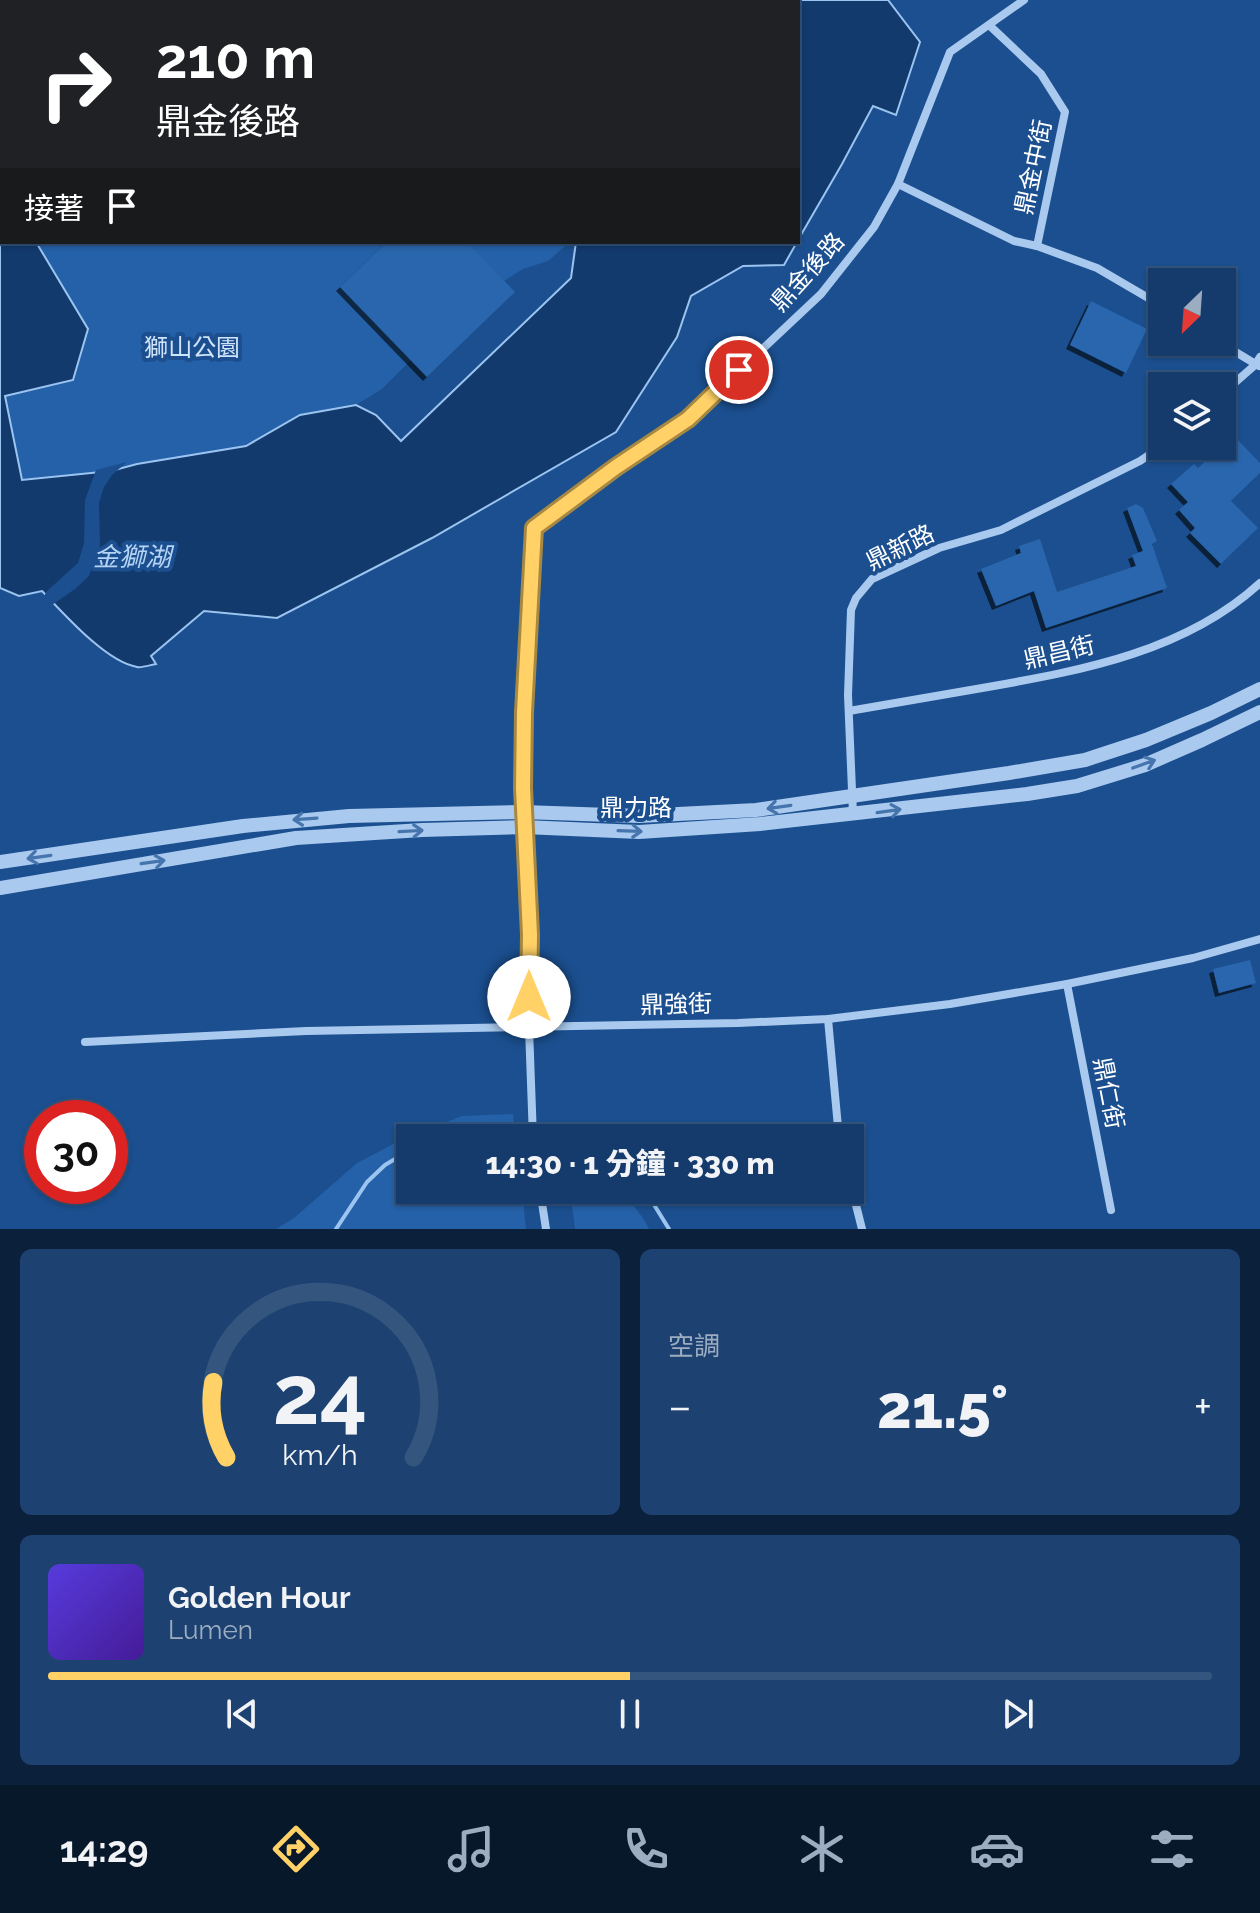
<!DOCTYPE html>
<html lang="zh-TW">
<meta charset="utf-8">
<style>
:root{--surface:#143b6b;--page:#1d4271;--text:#f1f3f6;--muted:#9dadc1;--line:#33557e;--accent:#ffd166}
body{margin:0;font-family:Raleway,"Noto Sans TC",sans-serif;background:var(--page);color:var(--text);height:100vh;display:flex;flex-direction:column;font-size:30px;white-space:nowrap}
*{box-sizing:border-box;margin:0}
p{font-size:26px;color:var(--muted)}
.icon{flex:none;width:44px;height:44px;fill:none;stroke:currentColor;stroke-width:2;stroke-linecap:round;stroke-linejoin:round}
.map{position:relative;height:1229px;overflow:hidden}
.details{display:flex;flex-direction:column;gap:20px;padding:20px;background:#0b203b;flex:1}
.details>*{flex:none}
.top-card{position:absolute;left:0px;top:0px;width:800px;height:244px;box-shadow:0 2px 6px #0004,0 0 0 2px var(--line);background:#202124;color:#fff;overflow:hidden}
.needle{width:52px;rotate:205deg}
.buttons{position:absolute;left:1148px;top:268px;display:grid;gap:16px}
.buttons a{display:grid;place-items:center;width:88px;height:88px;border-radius:0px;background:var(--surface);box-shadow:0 2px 6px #0004,0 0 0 2px var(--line);font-size:40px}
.speed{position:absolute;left:24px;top:1100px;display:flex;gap:16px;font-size:40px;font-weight:700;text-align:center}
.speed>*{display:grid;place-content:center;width:104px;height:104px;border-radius:50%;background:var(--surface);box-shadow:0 2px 6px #0004,0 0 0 2px var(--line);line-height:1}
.speed .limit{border:12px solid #d22;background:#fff;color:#111}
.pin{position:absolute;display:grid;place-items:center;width:68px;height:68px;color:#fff;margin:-34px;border:4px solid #fff;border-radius:50%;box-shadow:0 2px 8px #0007}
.me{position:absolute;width:88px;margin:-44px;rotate:0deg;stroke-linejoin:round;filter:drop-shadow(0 0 6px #0008)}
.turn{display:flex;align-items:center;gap:28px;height:168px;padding:0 24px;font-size:36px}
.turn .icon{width:104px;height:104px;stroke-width:2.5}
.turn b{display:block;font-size:56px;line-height:68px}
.then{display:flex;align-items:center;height:76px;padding:0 24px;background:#0003;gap:16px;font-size:30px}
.big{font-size:60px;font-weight:800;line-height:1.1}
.details .tile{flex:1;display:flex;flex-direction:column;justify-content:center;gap:12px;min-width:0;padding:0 28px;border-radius:12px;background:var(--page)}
.details .dial{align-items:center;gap:0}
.dial svg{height:208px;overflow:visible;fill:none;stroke:var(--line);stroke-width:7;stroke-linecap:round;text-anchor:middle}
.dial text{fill:var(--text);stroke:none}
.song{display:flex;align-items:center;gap:24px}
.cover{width:96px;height:96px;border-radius:12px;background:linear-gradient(135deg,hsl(250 70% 55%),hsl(260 70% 35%))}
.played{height:8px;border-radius:4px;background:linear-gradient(90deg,var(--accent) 50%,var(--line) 50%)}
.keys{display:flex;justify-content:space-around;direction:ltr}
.heat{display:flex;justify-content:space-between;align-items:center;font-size:44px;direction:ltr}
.details .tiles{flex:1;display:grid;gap:20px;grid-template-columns:1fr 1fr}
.tile:last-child{grid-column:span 2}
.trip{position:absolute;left:396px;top:1124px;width:468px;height:80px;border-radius:0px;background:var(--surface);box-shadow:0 2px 6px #0004,0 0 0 2px var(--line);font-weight:800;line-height:80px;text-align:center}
.tab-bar{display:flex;height:128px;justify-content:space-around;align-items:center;background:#08182b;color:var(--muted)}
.tab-bar .icon{width:56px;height:56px}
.tab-bar .on{color:var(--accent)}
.tab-bar b{font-size:36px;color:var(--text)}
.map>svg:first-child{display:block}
</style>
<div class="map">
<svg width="1260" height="1229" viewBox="0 0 1260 1229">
<defs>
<filter id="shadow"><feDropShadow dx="-4" dy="4" stdDeviation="0" flood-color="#0009"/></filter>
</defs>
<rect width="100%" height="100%" fill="#1b4f8f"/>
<g fill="#2461a8">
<polygon points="0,0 430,0 431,2 2,2 2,185 0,182"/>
<polygon points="36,242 387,242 340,287 411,360 382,389 356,405 300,415 246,446 137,464 111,471 22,480 4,395 73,380 88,329"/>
<polygon points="467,242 570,242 548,261 523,269 504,281"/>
<polygon points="513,1114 516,1138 410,1138 410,1190 522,1190 526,1229 276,1229 294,1218 357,1163 401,1140 462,1116"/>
<path d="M570 1190C583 1190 603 1187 615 1191 628 1195 644 1218 649 1229H575Z"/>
</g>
<g fill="#123a6d" stroke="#9cc4f0" stroke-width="2">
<polygon points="637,0 888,0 920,42 896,115 873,106 842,164 798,240 798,2 636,2"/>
<path d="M0 182 2 185V242H36L88 329 73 380 5 396 22 480 111 471 137 464 246 446 300 415 356 405 376 415 401 441 571 278 576 242H797L784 265 743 266 691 296 677 337 616 432 432 538 277 618 204 611 151 656 156 664C150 665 142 668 137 667 106 662 63 613 42 591L19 596 0 588Z"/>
</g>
<polygon fill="#1b4f8f" points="127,462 112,475 104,487 99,503 100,545 89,576 75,589 52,605 44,596 47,591 78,563 84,543 85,500 96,470"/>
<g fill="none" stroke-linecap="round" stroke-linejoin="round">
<g stroke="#9cc4f0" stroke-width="4">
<polyline points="437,1138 456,1132 494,1126 549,1138"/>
<polyline points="645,1190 669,1229"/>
<polyline points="336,1229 367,1182 385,1165 410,1150"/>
</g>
</g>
<g fill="#2a66ad" filter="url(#shadow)">
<polygon points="387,242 467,242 515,292 427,377 340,287"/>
<polygon points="1091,301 1147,329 1126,373 1070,345"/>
<polygon points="1233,435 1260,463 1260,473 1231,501 1258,528 1221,564 1190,533 1195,528 1179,510 1188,502 1171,484 1194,464 1198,468"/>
<polygon points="1136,504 1143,508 1157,541 1152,544 1167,588 1046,628 1034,591 996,606 981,569 1021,553 1019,546 1040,539 1057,592 1136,566 1132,555 1143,551 1127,508"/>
<polygon points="1250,960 1256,983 1219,993 1213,969"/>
</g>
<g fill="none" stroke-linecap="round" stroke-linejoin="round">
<g stroke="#a9c9ee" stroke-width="8">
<polyline points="989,25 1041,74 1065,112 1037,246"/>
<polyline points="898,184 1014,241 1037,246 1097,268 1162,306"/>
<polyline points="1219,342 1259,366"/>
<polyline points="1222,394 1255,365 1260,357"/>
<path d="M849 711C895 703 942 695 988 687 1084 670 1186 651 1260 583"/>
<polyline points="523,813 524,712 534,528 616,467 688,419 821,294 874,227 898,184 950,52 1024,0"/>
<polyline points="853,814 848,695 851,610 856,598 872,579 939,548 1001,530 1140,461 1162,446"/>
<polyline points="524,826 530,935 529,1028 533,1138"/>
<polyline points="1067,984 1111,1210"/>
<polyline points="828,1019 839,1138"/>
<polyline points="85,1042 306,1031 738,1023 828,1019 950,1004 1067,984 1193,958 1260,939"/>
<polyline points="850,1181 862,1229"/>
<polyline points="540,1190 546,1229"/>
</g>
<g stroke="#a9c9ee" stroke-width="14">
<polyline points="0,862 243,826 349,816 523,812 639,816 756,810 1009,773 1085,760 1146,740 1211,713 1260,689"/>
<polyline points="0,888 296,838 422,830 524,827 639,832 760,824 1027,794 1077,786 1145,765 1202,740 1260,712"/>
</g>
</g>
<defs><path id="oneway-shaft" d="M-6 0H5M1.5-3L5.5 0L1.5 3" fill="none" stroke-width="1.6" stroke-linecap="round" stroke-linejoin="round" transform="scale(2)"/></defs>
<g stroke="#4674ac">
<use href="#oneway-shaft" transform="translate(1144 764) rotate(-20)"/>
<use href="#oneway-shaft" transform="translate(779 807) rotate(172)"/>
<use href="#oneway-shaft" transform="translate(889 811) rotate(-8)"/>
<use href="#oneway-shaft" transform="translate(305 819) rotate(176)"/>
<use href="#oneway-shaft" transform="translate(411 831) rotate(-3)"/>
<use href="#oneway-shaft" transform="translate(630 831) rotate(2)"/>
<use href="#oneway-shaft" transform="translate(39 857) rotate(172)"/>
<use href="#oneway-shaft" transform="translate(153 862) rotate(-8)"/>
</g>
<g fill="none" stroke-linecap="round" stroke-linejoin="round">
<defs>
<polyline id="route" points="529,997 530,935 523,788 524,712 534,528 616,467 688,419 739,370"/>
</defs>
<use href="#route" stroke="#a68842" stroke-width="20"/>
<use href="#route" stroke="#ffd166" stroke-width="14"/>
</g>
<g text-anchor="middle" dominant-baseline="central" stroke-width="8" stroke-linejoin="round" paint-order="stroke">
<g font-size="24" fill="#fff" stroke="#1b4f8f">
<text transform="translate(1033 167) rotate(-78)">鼎金中街</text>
<text transform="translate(807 272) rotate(-48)">鼎金後路</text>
<text transform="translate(900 547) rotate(-26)">鼎新路</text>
<text transform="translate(1059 652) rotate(-13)">鼎昌街</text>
<text x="636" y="807">鼎力路</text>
<text transform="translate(676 1004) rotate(-1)">鼎強街</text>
<text transform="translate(1109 1093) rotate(79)">鼎仁街</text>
</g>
<g font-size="24" fill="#cfe3fa" stroke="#1b4f8f">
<text x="192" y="347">獅山公園</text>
</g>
<g font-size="26" font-style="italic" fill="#b5d3f5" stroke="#1b4f8f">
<text x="132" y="557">金獅湖</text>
</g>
</g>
</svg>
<div class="buttons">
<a><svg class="needle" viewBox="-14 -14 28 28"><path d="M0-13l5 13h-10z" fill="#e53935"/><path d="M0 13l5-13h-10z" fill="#9dadc1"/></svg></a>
<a><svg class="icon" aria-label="layers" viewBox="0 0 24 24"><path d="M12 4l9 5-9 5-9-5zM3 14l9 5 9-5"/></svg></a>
</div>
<div class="speed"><div class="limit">30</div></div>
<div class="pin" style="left:739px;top:370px;background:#d93025"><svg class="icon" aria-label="arrive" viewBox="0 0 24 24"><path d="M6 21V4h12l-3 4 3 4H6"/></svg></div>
<svg class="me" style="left:529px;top:997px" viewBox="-20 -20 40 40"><circle r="19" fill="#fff"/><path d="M0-13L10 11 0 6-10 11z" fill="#ffd166"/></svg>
<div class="trip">14:30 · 1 分鐘 · 330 m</div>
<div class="top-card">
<div class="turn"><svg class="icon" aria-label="right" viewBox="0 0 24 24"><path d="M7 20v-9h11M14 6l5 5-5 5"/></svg><div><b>210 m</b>鼎金後路</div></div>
<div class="then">接著<svg class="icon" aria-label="arrive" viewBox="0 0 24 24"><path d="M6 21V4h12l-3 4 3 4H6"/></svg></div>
</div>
</div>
<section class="details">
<div class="tiles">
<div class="tile dial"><svg viewBox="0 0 100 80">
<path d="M14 69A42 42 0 1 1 86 69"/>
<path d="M14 69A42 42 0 0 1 9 40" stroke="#ffd166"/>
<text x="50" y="56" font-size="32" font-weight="700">24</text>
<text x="50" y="72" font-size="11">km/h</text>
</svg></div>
<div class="tile"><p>空調</p>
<div class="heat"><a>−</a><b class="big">21.5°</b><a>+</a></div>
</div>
<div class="tile">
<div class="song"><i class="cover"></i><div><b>Golden Hour</b><p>Lumen</p></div></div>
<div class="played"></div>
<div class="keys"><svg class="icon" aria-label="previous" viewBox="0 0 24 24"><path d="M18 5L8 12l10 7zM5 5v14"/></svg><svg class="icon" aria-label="pause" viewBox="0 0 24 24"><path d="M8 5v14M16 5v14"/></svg><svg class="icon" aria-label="next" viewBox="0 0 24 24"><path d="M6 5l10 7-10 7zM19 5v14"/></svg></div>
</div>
</div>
</section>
<nav class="tab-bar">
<b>14:29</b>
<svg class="icon on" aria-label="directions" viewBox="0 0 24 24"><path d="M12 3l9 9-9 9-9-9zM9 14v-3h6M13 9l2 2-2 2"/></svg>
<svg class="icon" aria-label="music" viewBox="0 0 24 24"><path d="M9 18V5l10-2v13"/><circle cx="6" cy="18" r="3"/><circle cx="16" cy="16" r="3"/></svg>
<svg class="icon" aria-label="phone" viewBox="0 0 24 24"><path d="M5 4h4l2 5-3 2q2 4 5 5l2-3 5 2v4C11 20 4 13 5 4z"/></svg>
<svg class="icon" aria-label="climate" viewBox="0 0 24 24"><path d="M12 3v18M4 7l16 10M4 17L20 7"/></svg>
<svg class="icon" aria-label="car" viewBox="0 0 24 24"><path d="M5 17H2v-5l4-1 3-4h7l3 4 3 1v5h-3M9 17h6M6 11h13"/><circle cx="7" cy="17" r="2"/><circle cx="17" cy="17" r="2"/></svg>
<svg class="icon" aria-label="filters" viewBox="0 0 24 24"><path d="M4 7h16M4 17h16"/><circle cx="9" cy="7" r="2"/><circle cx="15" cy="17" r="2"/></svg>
</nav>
